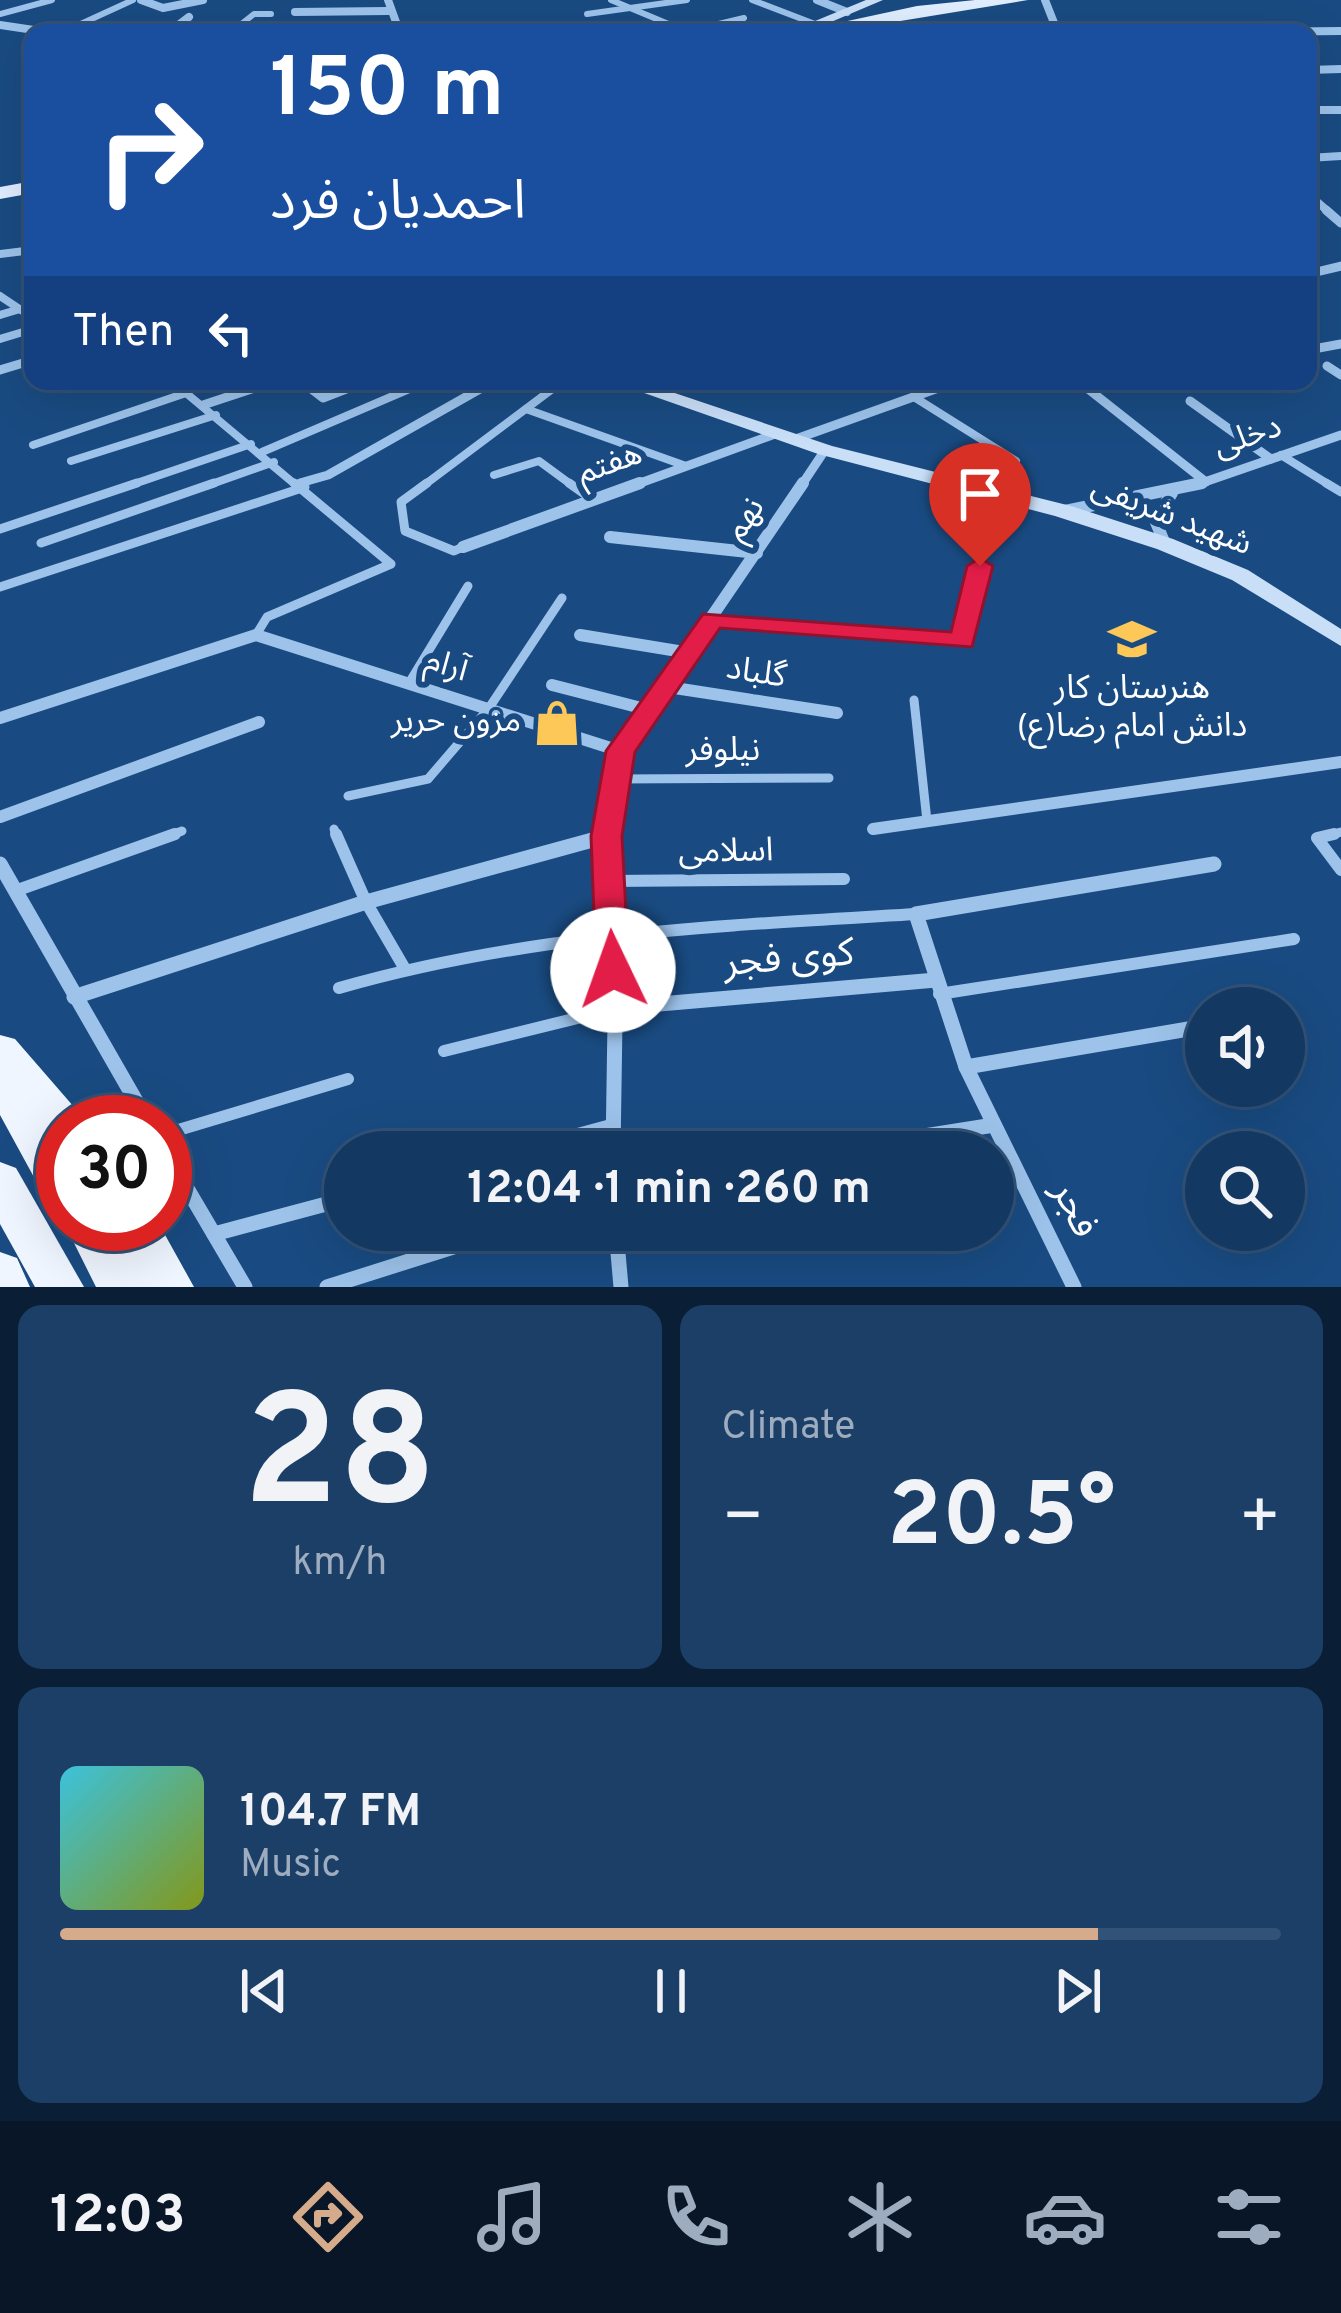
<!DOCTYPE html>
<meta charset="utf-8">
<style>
:root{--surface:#133862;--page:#1c3f68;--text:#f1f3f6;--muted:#9dacbe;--line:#325277;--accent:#d6ab8b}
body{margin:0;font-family:Overpass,"Noto Sans Arabic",sans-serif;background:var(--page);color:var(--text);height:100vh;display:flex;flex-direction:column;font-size:45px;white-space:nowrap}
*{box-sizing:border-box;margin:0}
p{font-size:39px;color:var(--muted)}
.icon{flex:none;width:66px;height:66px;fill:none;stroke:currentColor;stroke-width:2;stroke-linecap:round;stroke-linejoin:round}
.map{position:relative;height:1287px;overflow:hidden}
.drawer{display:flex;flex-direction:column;gap:18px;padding:18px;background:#0a1f36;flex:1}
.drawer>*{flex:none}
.banner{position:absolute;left:24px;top:24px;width:1293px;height:366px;border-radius:24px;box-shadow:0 12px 48px #0002,0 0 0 3px var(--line);background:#1a4fa0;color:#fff;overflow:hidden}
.buttons{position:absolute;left:1185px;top:987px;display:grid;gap:24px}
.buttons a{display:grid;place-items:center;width:120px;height:120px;border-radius:50%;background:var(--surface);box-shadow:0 12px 48px #0002,0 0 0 3px var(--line);font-size:60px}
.speed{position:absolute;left:36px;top:1095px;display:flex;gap:24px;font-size:60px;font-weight:700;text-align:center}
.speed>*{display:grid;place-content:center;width:156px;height:156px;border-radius:50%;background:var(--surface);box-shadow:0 12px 48px #0002,0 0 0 3px var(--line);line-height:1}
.speed .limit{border:18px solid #d22;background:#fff;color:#111}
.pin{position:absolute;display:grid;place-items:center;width:102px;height:102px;color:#fff;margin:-123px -51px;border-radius:50% 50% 50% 0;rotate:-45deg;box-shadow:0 0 12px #0007}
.pin .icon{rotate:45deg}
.me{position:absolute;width:132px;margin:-66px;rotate:357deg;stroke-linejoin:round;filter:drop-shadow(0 0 9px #0008)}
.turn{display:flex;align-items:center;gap:42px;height:252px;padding:0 48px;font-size:54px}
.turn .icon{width:156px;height:156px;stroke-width:2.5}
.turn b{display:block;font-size:84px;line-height:102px}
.then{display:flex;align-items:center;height:114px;padding:0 48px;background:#0003;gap:24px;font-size:45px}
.big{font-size:90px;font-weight:700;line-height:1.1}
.drawer .tile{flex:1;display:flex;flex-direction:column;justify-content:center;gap:18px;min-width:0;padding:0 42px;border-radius:24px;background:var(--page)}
.drawer .dial{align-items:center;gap:0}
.dial b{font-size:156px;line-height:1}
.song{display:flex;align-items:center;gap:36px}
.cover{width:144px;height:144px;border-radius:18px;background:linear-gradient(135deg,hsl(190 70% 55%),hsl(70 70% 35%))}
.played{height:12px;border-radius:6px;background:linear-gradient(90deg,var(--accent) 85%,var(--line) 85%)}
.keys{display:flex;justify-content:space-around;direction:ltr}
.heat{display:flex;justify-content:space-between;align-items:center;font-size:66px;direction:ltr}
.drawer .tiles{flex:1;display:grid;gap:18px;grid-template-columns:1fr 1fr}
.tile:last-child{grid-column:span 2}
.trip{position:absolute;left:324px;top:1131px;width:690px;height:120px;border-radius:60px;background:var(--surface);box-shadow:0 12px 48px #0002,0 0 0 3px var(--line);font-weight:700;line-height:120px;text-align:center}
.tab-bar{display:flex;height:192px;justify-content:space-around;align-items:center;background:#081627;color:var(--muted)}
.tab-bar .icon{width:84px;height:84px}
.tab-bar .on{color:var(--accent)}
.tab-bar b{font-size:54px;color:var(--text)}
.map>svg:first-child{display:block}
</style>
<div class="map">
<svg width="1341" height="1287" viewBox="0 0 1341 1287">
<rect width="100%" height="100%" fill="#194b82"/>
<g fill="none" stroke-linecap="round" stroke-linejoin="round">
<g stroke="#9dc3eb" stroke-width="6">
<polyline points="611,0 690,33"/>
<polyline points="752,0 815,24"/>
<polyline points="0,14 52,0"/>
<polyline points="587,14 687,0"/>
<polyline points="685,32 744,18"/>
<polyline points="61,33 133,0"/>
<polyline points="230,33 254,14 271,14"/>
<polyline points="636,33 668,27"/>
</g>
<g stroke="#9dc3eb" stroke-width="8">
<polyline points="0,254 33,250"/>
<polyline points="0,296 33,318"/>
<polyline points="0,315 20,309"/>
<polyline points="0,339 33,329"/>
<polyline points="914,397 1016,461"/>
<polyline points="526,409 686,466"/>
<polyline points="33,445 186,393 297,486"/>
<polyline points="262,452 428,381"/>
<polyline points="1281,455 1331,486"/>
<polyline points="71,461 216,415"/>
<polyline points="494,475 539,461 573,486"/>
<polyline points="128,486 251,444"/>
<polyline points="206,486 274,462"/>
<polyline points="423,486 563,381"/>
</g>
<g stroke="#9dc3eb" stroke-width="9">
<polyline points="427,483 401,502 405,531 454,551 463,547"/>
<polyline points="569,483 593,500"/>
<polyline points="1326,483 1341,492"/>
<polyline points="0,529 137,483"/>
<polyline points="41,543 214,483"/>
<polyline points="0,587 305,487"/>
<polyline points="713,620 963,641 980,566"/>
<polyline points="256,635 267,617 391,564 294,483"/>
<polyline points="409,683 468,586"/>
<polyline points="914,700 927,821"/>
<polyline points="616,779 829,778"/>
<polyline points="348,796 428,779 489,708 562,598"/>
<polyline points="334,829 337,837"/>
<polyline points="166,837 182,831"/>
<polyline points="1322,837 1341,832"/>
</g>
<g stroke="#9dc3eb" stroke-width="12">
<polyline points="336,834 366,902 405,969"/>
<polyline points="1334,834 1317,838 1341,870"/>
<polyline points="608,881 844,879"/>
<polyline points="15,891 175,834"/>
<path d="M339 988C531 933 718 926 916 914"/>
<polyline points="939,994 1294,939"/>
<polyline points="444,1051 614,1009"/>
<polyline points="165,1134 348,1079"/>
</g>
<g stroke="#9dc3eb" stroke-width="8">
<polyline points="141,0 163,8 203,0"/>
<polyline points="388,0 400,33"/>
<polyline points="817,0 847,12"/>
<polyline points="1045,0 1058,33"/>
<polyline points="295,12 388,11"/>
<polyline points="0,25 54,33"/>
<polyline points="168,33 189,17"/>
<polyline points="1126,33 1341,31"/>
<polyline points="1308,70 1341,69"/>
<polyline points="1308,110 1341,110"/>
<polyline points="1308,158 1341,156"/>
<polyline points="1308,194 1330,213"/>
</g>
<g stroke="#9dc3eb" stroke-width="9">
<polyline points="1326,210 1341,223"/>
<polyline points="1308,274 1341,266"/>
<polyline points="1308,350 1341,344"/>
<polyline points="1327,366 1341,375"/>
<polyline points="0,370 33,360"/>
<polyline points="172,381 186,393"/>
<polyline points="301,381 323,398 367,381"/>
<polyline points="1078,381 1206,482"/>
<polyline points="1190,401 1271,459"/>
<polyline points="203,405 276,381"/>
<polyline points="793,440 958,381"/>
<polyline points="300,483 328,475 494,381"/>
<polyline points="632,486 775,434"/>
<polyline points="801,486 825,450"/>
<polyline points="1193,486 1341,435"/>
</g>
<g stroke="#9dc3eb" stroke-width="12">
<polyline points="1065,511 1202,483"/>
<polyline points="610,537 757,553"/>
<polyline points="1165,544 1155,520 1172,493"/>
<polyline points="463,547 640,483"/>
<polyline points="580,635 690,653"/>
<polyline points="552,685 653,711"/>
<polyline points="668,687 837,713"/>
<polyline points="0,718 256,635 620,751"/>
<polyline points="0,817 259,722"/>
<polyline points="873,829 1341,762"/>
<polyline points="607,837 620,751 803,483"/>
</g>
<g stroke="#9dc3eb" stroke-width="15">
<polyline points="607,834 615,1021 613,1152"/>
<polyline points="0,864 148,1122"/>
<polyline points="74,997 366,902 607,836"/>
<polyline points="648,1005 936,980"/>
<polyline points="966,1067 1206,1026"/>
<polyline points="165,1151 245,1287"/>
<polyline points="517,1152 613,1126"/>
<polyline points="823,1152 994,1125"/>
<polyline points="616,1230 621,1287"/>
<polyline points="214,1234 345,1199"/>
<polyline points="327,1287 507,1230"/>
<polyline points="1074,1287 966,1067 916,914 1214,864"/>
</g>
<g fill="#c9dff8" fill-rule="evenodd">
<polygon points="866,0 883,0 805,33 786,33"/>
<polygon points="610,381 639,381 832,446 1071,506 1173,539 1248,570 1341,629 1341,646 1232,580 1157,549 1055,516 818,454"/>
</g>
<g fill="#e1eeff" fill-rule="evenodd">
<polygon points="975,0 1028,0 827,33 792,33 917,6"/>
<polygon points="33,181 33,193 0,199 0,187"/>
</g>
<g fill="#f0f6ff" fill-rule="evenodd">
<polygon points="0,1035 15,1039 87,1122 63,1122 63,1139 58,1137 63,1146 63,1207 47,1201 0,1115"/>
<polygon points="0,1162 16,1168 84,1287 35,1287 0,1224"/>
<polygon points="63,1221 110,1224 125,1249 112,1224 159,1224 194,1287 96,1287"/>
<polygon points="0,1252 17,1258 30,1287 0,1287"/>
</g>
</g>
<polygon fill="#e11d48" stroke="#92132f" stroke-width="3" points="980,558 993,566 972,647 720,628 635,752 622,836 629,970 613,983 601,979 596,970 591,836 606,751 703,614 951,632 967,566"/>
<defs>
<symbol id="school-bare" viewBox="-9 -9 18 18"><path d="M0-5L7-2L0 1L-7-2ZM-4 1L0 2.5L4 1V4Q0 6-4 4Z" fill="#fec858" stroke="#194b82" stroke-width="2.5" paint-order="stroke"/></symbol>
<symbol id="shop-bare" viewBox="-9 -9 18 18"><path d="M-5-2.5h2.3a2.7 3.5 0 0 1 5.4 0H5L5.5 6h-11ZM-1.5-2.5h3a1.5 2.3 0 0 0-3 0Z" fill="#fec858" stroke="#194b82" stroke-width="2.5" paint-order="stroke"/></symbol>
</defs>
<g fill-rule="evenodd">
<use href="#school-bare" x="1099" y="606" width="66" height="66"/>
<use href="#shop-bare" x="524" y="690" width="66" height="66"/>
</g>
<g text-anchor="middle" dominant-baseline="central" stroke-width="12" stroke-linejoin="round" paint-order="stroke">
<g font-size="33" fill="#fff" stroke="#194b82">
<text transform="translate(1248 438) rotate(-19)">دخلی</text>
<text transform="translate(610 465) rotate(-20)">هفتم</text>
<text transform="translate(1171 517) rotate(21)">شهید شریفی</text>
<text transform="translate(746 520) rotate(-56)">نهم</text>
<text transform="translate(446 667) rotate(17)">آرام</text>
<text transform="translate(756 674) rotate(9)">گلباد</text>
<text x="723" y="752">نیلوفر</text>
<text transform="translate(726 853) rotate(-1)">اسلامی</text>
</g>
<g font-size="33" fill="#fff" stroke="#194b82">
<text x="1132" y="690">هنرستان کار<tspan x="1132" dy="38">دانش امام رضا(ع)</tspan></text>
<text x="521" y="723" text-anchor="end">مزون حریر</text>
</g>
<g font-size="39" fill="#fff" stroke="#194b82">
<text transform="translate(789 960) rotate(-5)">کوی فجر</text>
<text transform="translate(1073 1210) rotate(64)">فجر</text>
</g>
</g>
</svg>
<div class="buttons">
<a><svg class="icon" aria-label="sound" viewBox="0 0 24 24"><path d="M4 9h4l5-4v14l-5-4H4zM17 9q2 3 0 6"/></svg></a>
<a><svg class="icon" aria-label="search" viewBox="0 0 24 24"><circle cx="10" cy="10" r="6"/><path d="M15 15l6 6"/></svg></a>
</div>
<div class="speed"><div class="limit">30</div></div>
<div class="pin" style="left:980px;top:566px;background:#d93025"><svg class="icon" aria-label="arrive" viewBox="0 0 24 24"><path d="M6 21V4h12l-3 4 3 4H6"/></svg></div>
<svg class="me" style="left:613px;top:970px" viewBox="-20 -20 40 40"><circle r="19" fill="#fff"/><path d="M0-13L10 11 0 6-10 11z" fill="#e11d48"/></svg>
<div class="trip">12:04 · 1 min · 260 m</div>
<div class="banner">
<div class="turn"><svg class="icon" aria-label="right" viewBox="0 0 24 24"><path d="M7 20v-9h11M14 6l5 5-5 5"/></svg><div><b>150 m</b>احمدیان فرد</div></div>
<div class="then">Then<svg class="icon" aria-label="left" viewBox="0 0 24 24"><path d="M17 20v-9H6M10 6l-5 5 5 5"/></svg></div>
</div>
</div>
<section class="drawer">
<div class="tiles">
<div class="tile dial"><b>28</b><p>km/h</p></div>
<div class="tile"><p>Climate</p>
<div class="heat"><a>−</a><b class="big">20.5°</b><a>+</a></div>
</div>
<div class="tile">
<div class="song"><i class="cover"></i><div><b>104.7 FM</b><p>Music</p></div></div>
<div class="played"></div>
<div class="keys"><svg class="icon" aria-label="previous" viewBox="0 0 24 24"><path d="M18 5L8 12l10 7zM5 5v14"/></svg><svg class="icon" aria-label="pause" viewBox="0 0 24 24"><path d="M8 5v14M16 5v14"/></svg><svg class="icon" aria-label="next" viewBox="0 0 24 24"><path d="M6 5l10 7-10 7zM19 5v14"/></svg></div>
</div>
</div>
</section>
<nav class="tab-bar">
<b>12:03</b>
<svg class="icon on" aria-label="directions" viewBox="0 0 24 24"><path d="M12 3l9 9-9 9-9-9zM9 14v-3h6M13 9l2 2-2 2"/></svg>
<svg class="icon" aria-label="music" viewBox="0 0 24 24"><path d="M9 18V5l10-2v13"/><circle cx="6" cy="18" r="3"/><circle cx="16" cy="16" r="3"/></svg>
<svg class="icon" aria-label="phone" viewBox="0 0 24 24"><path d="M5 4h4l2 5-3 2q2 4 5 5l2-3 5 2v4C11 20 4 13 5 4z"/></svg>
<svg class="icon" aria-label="climate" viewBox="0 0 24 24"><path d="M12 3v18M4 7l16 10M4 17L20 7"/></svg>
<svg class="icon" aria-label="car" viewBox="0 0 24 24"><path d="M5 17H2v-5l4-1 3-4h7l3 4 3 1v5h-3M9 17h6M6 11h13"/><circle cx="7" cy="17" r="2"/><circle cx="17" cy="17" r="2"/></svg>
<svg class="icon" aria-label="filters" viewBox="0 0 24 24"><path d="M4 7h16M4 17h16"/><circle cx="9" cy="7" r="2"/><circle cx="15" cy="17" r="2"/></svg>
</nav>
